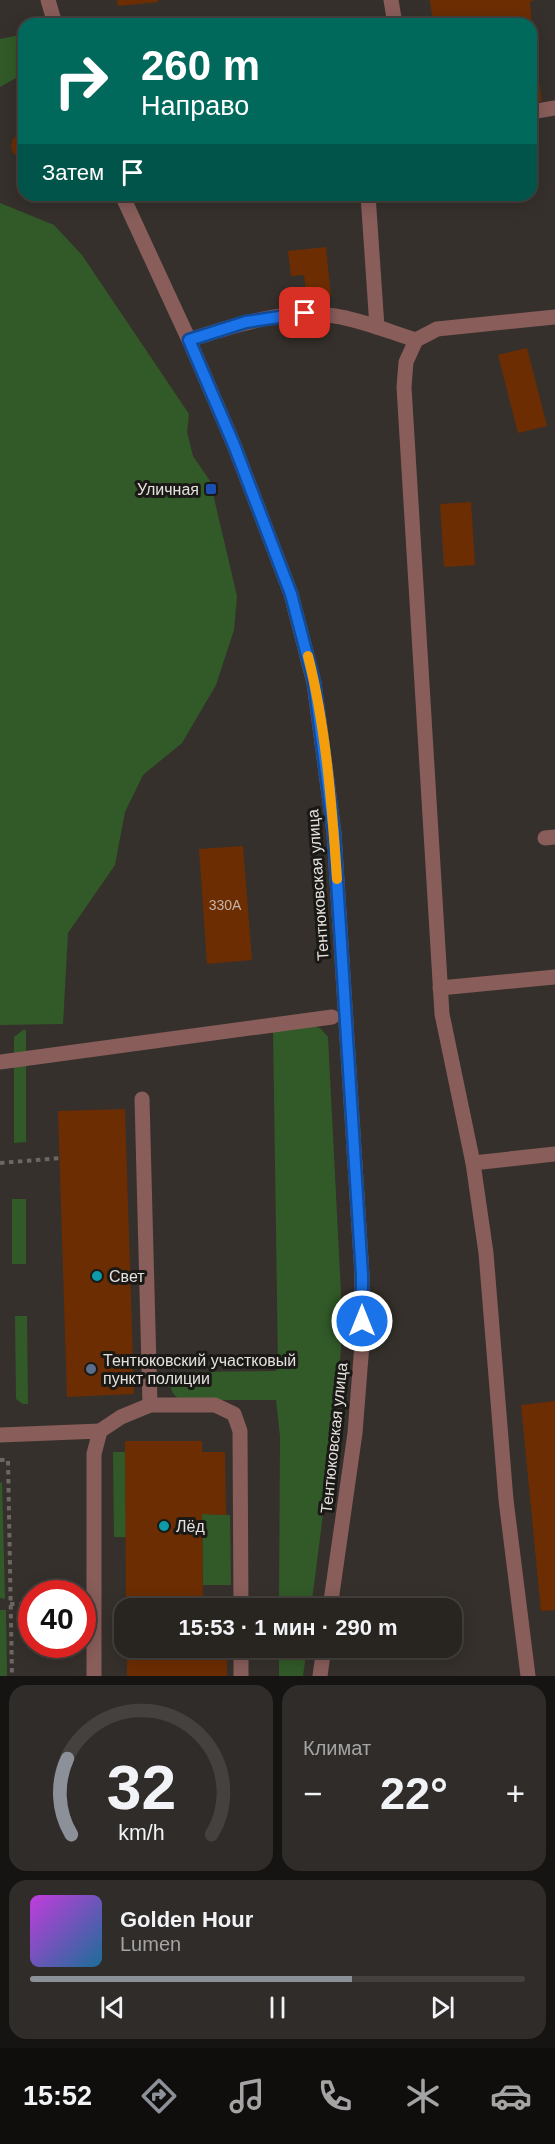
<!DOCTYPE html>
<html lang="ru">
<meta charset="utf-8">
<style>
:root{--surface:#282420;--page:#302c29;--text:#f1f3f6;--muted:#a5a4a5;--line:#44413e;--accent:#8c9099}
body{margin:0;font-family:Helvetica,sans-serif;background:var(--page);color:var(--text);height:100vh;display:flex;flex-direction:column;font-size:22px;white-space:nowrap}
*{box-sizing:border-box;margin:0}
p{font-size:20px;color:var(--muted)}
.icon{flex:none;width:33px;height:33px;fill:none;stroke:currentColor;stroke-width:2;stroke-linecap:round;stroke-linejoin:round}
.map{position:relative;height:1676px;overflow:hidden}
.drawer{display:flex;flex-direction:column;gap:9px;padding:9px;background:#161412;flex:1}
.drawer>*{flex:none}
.guide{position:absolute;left:18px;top:18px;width:519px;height:183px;border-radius:18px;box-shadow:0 3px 15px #0003,0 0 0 2px var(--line);background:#00695c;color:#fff;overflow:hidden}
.speed{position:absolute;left:18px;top:1580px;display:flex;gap:12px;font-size:30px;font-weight:700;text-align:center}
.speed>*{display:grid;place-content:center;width:78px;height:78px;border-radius:50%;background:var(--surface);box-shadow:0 3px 15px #0003,0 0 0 2px var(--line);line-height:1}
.speed .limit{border:9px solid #d22;background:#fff;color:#111}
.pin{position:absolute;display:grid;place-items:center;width:51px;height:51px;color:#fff;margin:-26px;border-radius:12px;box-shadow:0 3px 9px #0006}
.me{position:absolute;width:66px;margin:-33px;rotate:0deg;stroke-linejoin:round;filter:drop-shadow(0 0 4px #0008)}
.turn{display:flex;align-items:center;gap:21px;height:126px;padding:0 24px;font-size:27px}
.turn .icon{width:78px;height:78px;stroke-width:2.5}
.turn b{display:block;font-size:42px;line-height:51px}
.then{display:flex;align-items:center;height:57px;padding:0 24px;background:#0003;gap:12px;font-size:22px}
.big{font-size:45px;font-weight:700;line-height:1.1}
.drawer .widget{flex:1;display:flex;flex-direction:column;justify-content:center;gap:9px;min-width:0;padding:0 21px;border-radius:18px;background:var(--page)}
.drawer .dial{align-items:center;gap:0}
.dial svg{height:156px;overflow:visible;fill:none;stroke:var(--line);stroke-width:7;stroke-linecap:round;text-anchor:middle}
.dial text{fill:var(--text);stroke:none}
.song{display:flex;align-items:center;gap:18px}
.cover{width:72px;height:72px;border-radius:9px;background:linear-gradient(135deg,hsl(290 70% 55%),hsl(200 70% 35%))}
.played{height:6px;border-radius:3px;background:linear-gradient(90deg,var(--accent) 65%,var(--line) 65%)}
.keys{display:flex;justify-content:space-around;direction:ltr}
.heat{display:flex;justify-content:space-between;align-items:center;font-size:33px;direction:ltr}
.drawer .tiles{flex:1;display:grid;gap:9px;grid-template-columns:1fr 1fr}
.widget:last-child{grid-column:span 2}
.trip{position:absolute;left:114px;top:1598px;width:348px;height:60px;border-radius:18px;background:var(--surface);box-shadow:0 3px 15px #0003,0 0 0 2px var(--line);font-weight:700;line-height:60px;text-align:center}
.tab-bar{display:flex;height:96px;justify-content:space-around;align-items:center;background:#100e0d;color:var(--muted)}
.tab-bar .icon{width:42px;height:42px}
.tab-bar .selected{color:var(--accent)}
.tab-bar b{font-size:27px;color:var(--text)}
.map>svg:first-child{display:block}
</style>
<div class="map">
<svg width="555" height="1676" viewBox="0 0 555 1676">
<rect width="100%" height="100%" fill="#35302b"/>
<g fill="#315a28">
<polygon points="24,34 24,56 16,78 0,87 0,39"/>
<polygon points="0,203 54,225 82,255 189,414 187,432 193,456 210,481 237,596 234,630 216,685 182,743 143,775 125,812 115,865 68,933 63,1024 0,1025"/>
<path d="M309 1025 320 1028 328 1037 341 1293V1349L331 1452 311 1608H279L280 1436 276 1400H181C169 1394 166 1380 178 1372L276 1371 278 1367 273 1028Z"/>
<polygon points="23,1030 26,1030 26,1142 14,1143 14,1037"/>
<rect x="12" y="1199" width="14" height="65"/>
<polygon points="15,1316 27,1316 28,1404 23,1404 16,1399"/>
<polygon points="113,1452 125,1452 126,1537 114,1537"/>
<polygon points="2,1482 5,1599 0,1598 0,1483"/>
<polygon points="202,1514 230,1515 231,1585 203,1585"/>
<polygon points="0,1610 6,1610 7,1676 0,1676"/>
<polygon points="279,1647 307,1647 303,1676 279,1676"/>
</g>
<g fill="#6c2d03">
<polygon points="117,0 158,0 158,2 118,6"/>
<polygon points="430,0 534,0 530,2 532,24 433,24"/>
<polygon points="531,26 542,101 531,103"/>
<polygon points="24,131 24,162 13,153 11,147 13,139 18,134"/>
<polygon points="326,247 331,296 307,298 304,275 291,276 288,251"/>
<polygon points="527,348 547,426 518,433 498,355"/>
<polygon points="471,502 475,565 444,567 440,504"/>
<polygon points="243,846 252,960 207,964 199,849"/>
<polygon points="125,1109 134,1394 67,1397 58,1111"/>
<polygon points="555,1401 555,1610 541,1611 521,1405"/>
<polygon points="125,1441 202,1441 202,1452 225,1452 226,1515 202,1514 203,1608 126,1608"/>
<rect x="127" y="1647" width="100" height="29"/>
</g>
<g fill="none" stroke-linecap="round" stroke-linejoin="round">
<g stroke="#6c6763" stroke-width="4" stroke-dasharray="4.5 4.5" stroke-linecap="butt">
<polyline points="0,1163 60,1158"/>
<polyline points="0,1460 8,1460 12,1676"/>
<polyline points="10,1604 32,1604"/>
</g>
<g stroke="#885d5a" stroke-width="15">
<polyline points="48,0 55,24"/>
<polyline points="391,0 395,24"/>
<polyline points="531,112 555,108"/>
<polyline points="122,195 189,340 234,445 291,594 314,683 334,833 362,1275 362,1344 355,1433 330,1608"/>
<polyline points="368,195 377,327"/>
<path d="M189 340C236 325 286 308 335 316 362 320 390 332 416 340"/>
<polyline points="545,838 555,837"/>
<polyline points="440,988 555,977"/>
<polyline points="0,1062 332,1017"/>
<polyline points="142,1099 150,1405"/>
<polyline points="473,1163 555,1154"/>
<polyline points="0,1435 100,1431"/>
<polyline points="241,1647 241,1676"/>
<polyline points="94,1676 94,1454 100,1431 121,1417 150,1405 215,1405 234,1414 240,1431 241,1608"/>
<polyline points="320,1676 324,1647"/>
<polyline points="528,1676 506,1500 486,1253 473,1163 442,1014 404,387 406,362 416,340 437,329 555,317"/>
</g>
</g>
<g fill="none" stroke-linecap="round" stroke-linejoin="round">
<defs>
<polyline id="route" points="305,313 246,322 189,340 234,445 291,594 314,682 334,833 362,1275 362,1321"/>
</defs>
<use href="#route" stroke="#114b97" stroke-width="15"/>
<use href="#route" stroke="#1a73e8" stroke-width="10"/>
<path stroke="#f59e0b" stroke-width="10" d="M308 656C326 727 332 806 337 879"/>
</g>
<rect fill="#1a4fb4" stroke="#1b1916" stroke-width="2" x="205" y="483" width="12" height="12" rx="3"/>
<g fill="#0f9aa8" stroke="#1b1916" stroke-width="2">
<circle cx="97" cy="1276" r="6"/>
<circle cx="164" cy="1526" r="6"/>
</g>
<circle fill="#5c6f8a" stroke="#1b1916" stroke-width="2" cx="91" cy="1369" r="6"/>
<g text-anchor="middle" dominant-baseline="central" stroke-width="6" stroke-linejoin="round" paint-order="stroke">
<g font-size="14" fill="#c6b4a7">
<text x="225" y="905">330А</text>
</g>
<g font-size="16" fill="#e4e1de" stroke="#1b1916" text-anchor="start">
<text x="199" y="489" text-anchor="end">Уличная</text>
<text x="109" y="1276">Свет</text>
<text x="103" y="1360">Тентюковский участковый<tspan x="103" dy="18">пункт полиции</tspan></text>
<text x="176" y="1526">Лёд</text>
</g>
<g font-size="16" fill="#e4e1de" stroke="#1b1916">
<text transform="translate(318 885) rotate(-94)">Тентюковская улица</text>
<text transform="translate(334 1438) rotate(-84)">Тентюковская улица</text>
</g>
</g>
</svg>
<div class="speed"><div class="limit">40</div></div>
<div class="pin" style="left:305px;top:313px;background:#d93025"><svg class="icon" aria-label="arrive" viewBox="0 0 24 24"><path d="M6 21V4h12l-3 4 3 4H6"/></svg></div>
<svg class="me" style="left:362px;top:1321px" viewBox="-20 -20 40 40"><circle r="17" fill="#1a73e8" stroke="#fff" stroke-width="3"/><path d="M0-11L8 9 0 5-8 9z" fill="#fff"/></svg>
<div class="trip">15:53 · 1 мин · 290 m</div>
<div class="guide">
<div class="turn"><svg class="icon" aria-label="right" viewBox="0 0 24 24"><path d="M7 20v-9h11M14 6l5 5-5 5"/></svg><div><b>260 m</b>Направо</div></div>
<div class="then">Затем<svg class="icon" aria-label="arrive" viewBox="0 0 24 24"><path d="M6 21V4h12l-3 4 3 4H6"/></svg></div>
</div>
</div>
<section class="drawer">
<div class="tiles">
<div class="widget dial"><svg viewBox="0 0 100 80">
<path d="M14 69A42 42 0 1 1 86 69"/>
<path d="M14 69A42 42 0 0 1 12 30" stroke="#8c9099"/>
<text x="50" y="56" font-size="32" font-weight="700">32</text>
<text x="50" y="72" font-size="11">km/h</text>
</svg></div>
<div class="widget"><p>Климат</p>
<div class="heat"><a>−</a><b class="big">22°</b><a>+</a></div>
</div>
<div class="widget">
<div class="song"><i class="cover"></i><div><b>Golden Hour</b><p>Lumen</p></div></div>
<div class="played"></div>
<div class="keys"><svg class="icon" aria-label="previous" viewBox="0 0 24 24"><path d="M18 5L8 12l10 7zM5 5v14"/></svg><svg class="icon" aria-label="pause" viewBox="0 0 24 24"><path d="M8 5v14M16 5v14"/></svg><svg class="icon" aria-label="next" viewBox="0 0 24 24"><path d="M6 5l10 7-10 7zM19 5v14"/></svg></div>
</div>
</div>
</section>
<nav class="tab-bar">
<b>15:52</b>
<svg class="icon selected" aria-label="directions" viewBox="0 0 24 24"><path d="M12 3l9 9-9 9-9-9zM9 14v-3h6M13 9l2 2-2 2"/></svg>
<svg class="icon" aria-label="music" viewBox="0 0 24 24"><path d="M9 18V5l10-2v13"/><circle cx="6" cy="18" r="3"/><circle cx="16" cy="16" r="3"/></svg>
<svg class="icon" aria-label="phone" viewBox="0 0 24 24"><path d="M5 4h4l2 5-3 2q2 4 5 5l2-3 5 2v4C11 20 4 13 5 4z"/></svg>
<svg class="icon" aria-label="climate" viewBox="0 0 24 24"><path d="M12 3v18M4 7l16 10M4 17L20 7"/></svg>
<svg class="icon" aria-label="car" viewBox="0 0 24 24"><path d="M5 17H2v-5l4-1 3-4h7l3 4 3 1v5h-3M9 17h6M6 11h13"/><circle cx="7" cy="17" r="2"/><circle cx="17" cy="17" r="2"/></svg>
</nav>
